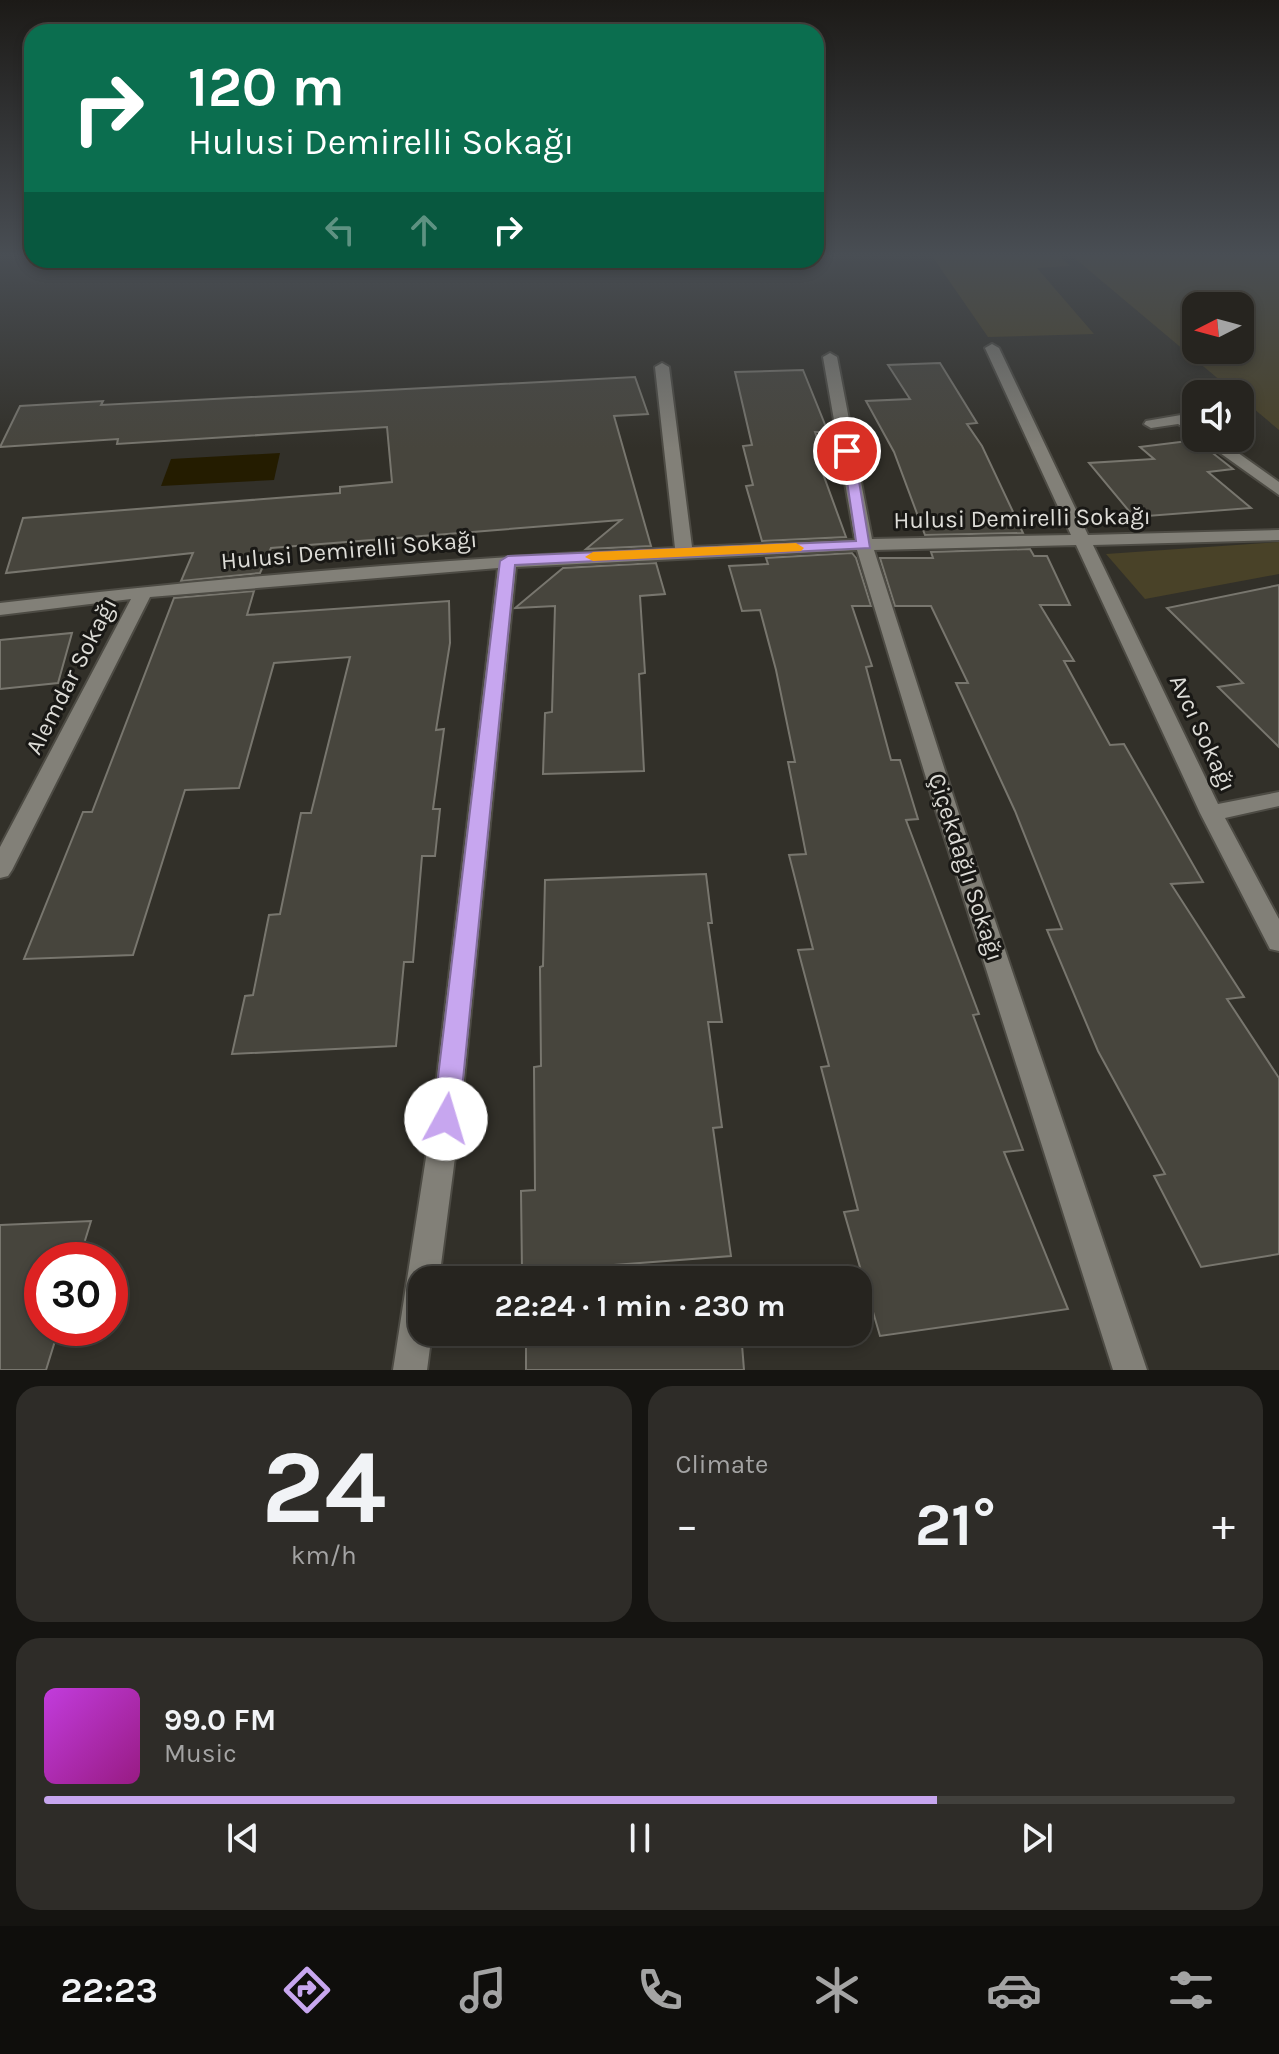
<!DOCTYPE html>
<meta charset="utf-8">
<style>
:root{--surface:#26241f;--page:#2e2c28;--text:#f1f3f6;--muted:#a4a4a4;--line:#42413d;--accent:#c7a6ef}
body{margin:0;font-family:Karla,sans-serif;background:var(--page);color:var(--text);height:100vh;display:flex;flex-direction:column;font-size:30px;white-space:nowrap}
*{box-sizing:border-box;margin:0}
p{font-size:26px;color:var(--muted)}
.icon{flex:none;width:44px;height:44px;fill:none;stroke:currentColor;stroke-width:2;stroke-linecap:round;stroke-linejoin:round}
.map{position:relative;height:1370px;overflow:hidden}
.panel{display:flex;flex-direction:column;gap:16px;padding:16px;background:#151411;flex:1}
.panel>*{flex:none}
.banner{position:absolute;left:24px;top:24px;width:800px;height:244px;border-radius:24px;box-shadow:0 4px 12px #0003,0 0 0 2px var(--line);background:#0b6e4f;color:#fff;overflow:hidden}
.needle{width:52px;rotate:264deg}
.tools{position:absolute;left:1182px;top:292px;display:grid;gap:16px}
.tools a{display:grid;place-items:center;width:72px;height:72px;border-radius:16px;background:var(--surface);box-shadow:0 4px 12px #0003,0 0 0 2px var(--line);font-size:40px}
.speed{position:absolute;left:24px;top:1242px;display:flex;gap:16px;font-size:40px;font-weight:700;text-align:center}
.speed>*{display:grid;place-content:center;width:104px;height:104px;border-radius:50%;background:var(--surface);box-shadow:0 4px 12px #0003,0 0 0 2px var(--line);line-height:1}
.speed .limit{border:12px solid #d22;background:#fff;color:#111}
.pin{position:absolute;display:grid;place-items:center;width:68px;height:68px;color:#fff;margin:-34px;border:4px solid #fff;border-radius:50%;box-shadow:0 2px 8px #0007}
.me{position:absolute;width:88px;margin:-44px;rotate:6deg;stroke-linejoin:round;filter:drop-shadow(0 0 6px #0008)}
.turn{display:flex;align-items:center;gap:28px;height:168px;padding:0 32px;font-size:36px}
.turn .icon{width:104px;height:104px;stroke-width:2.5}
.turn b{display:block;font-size:56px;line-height:68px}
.lanes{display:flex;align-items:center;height:76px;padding:0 32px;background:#0003;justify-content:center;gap:40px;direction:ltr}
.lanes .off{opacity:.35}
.big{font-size:60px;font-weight:700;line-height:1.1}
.panel .card{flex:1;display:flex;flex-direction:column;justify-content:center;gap:12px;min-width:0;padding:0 28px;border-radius:24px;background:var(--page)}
.panel .dial{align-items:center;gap:0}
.dial b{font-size:104px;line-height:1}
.song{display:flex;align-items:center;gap:24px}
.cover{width:96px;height:96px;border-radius:12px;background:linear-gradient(135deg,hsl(290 70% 55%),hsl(310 70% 35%))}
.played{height:8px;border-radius:4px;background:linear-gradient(90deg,var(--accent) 75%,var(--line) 75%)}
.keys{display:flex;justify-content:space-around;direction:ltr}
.heat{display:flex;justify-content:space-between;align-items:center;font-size:44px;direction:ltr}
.panel .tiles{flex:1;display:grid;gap:16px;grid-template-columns:1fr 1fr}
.card:last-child{grid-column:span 2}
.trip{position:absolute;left:408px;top:1266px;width:464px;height:80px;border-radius:24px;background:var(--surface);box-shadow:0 4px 12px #0003,0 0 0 2px var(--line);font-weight:700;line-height:80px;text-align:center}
.dock{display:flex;height:128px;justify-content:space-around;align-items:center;background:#0f0e0c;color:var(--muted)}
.dock .icon{width:56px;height:56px}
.dock .active{color:var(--accent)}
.dock b{font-size:36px;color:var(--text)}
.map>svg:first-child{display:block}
</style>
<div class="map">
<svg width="1279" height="1370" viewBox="0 0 1279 1370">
<rect width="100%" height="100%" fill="#323029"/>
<g fill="#494228" fill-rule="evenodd">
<polygon points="932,256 1060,256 1070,266 1037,268 1094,334 988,337"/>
<path d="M1072 256H1279V430ZM1196 306H1240V350H1196Z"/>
<polygon points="1279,542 1279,574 1145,599 1106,554"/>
</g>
<polygon fill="#241c00" points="280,453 274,480 161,486 171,459"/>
<g fill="#47453d" stroke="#78766e" stroke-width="2">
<polygon points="940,363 977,423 967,424 982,446 1023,533 925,535 894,452 866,401 910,399 888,365"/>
<polygon points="803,370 828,432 815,432 829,471 822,471 846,537 762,541 746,486 753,485 743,446 752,445 735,372"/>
<polygon points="635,377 648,414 614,416 651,546 586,549 621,520 271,548 260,573 181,581 193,553 6,573 23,518 340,493 340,487 392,482 387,427 117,444 118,439 0,447 20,406 103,401 101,405"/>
<polygon points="1196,440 1233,469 1208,472 1251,508 1134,517 1089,463 1154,459 1140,447"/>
<polygon points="1030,549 1034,556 1047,556 1070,605 1040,605 1074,661 1064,661 1110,745 1124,744 1203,882 1171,884 1244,997 1227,999 1279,1078 1279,1254 1201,1267 1154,1176 1165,1174 1098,1051 1047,930 1062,929 1015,811 956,683 968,683 931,606 895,606 880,558 933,558 931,552"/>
<polygon points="852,553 856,558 871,606 852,606 872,666 866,667 891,760 900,760 918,819 906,820 979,1014 973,1015 1023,1150 1004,1152 1068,1309 880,1336 844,1212 858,1210 821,1067 829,1066 798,950 813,949 789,855 806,854 788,762 795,762 776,670 760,610 742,611 729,566 768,564 766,558"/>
<polygon points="656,563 665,594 640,596 645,673 639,674 644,771 543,774 545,713 552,712 555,606 515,608 563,568"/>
<polygon points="1279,585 1279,747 1218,687 1243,683 1167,608"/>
<polygon points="254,591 247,615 449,601 450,643 436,730 444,729 433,809 440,809 435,856 422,856 413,962 404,962 396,1046 232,1054 245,996 253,995 269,915 280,914 301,813 311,813 350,657 274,663 239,788 185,790 133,955 24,959 83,812 92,812 174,598"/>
<polygon points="72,633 58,683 0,689 0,640"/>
<polygon points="706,874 712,923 708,923 722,1022 708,1022 722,1127 713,1128 731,1256 522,1272 521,1191 535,1190 534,1067 541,1066 540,967 543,966 545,880"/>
<polygon points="91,1221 79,1260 42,1260 42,1328 59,1328 46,1370 0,1370 0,1225"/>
<polygon points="526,1332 741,1332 744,1370 526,1370"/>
</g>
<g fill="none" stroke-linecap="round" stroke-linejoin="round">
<defs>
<g id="minor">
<path d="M992 344 999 348 1088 535 1279 530V540L1093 545 1218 804 1279 792V806L1225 818 1279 919V951L1270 949 1200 813 1076 545 874 550 959 814 1147 1370H1113L937 814 857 550 516 567 460 1119 439 1280H422V1332H432L427 1370H393L432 1119 498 568 150 597 12 870 8 876 0 878V847L131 599 0 615V603C224 577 449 558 675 548L655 367 662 363 669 367 692 547 855 540 823 357 830 353 837 357 872 539 1071 535 985 348Z"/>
<polygon points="1181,415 1196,423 1196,434 1178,424 1151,428 1144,424 1146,421"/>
<polygon points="1199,438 1217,438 1279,482 1279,495"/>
</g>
</defs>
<use href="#minor" stroke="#4d4b44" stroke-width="4"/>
<use href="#minor" fill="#828078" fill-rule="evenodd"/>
</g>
<linearGradient id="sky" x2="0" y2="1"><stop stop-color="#1c1a17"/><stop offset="0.57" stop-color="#494e54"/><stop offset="1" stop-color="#494e54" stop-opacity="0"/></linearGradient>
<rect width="1279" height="448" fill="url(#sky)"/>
<polygon fill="#c7a6ef" stroke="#816c9b" stroke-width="2" points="842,448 854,451 870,548 515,565 459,1119 455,1127 446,1130 437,1127 433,1119 500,561 508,556 856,541"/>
<polygon fill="#f59e0b" points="796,543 804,548 801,551 593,561 585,557 593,552"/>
<g text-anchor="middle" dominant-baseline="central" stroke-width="6" stroke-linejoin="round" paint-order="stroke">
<g font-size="24" fill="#dddcd7" stroke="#191815">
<text transform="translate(1022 518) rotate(-1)">Hulusi Demirelli Sokağı</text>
<text transform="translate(349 550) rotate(-5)">Hulusi Demirelli Sokağı</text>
<text transform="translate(71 676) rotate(-63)">Alemdar Sokağı</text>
<text transform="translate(1203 733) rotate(65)">Avcı Sokağı</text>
<text transform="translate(966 867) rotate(72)">Çiçekdağlı Sokağı</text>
</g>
</g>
</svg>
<div class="tools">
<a><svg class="needle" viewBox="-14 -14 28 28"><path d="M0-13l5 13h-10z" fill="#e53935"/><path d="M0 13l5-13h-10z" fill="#a4a4a4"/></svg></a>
<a><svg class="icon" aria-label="sound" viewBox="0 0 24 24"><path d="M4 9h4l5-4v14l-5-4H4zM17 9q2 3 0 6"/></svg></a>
</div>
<div class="speed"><div class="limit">30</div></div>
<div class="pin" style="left:847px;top:451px;background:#d93025"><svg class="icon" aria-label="arrive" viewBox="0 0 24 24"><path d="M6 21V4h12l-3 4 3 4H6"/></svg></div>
<svg class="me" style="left:446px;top:1119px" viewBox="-20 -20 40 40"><circle r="19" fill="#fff"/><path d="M0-13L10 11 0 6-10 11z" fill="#c7a6ef"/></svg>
<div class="trip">22:24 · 1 min · 230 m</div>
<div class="banner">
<div class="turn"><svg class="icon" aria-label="right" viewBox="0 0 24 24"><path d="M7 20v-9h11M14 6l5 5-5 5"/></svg><div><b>120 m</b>Hulusi Demirelli Sokağı</div></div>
<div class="lanes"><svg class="icon off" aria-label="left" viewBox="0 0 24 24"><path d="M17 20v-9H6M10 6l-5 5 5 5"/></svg><svg class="icon off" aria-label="ahead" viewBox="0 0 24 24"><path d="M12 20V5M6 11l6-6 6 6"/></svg><svg class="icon" aria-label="right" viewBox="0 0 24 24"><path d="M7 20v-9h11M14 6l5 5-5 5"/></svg></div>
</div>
</div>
<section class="panel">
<div class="tiles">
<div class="card dial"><b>24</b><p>km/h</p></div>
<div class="card"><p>Climate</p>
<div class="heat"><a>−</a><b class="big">21°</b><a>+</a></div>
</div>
<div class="card">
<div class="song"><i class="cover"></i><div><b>99.0 FM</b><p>Music</p></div></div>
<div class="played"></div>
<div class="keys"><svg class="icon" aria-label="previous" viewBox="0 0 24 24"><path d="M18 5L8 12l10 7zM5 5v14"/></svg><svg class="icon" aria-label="pause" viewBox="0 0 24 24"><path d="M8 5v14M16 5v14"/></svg><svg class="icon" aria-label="next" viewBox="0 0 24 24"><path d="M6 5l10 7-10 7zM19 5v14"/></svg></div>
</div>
</div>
</section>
<nav class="dock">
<b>22:23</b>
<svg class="icon active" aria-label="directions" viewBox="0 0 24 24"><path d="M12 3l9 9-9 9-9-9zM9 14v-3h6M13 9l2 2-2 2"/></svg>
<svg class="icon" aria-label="music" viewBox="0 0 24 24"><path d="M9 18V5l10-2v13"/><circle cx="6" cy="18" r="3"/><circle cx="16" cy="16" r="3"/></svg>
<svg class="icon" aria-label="phone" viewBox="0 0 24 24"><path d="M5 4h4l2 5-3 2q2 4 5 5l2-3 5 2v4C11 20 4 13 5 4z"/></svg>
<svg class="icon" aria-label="climate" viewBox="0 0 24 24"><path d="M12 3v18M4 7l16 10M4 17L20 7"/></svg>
<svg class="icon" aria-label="car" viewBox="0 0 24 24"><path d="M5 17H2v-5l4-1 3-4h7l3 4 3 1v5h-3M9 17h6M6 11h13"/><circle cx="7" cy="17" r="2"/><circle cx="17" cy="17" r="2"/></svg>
<svg class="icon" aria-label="filters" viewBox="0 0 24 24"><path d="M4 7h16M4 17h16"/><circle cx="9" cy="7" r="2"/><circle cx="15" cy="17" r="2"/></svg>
</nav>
